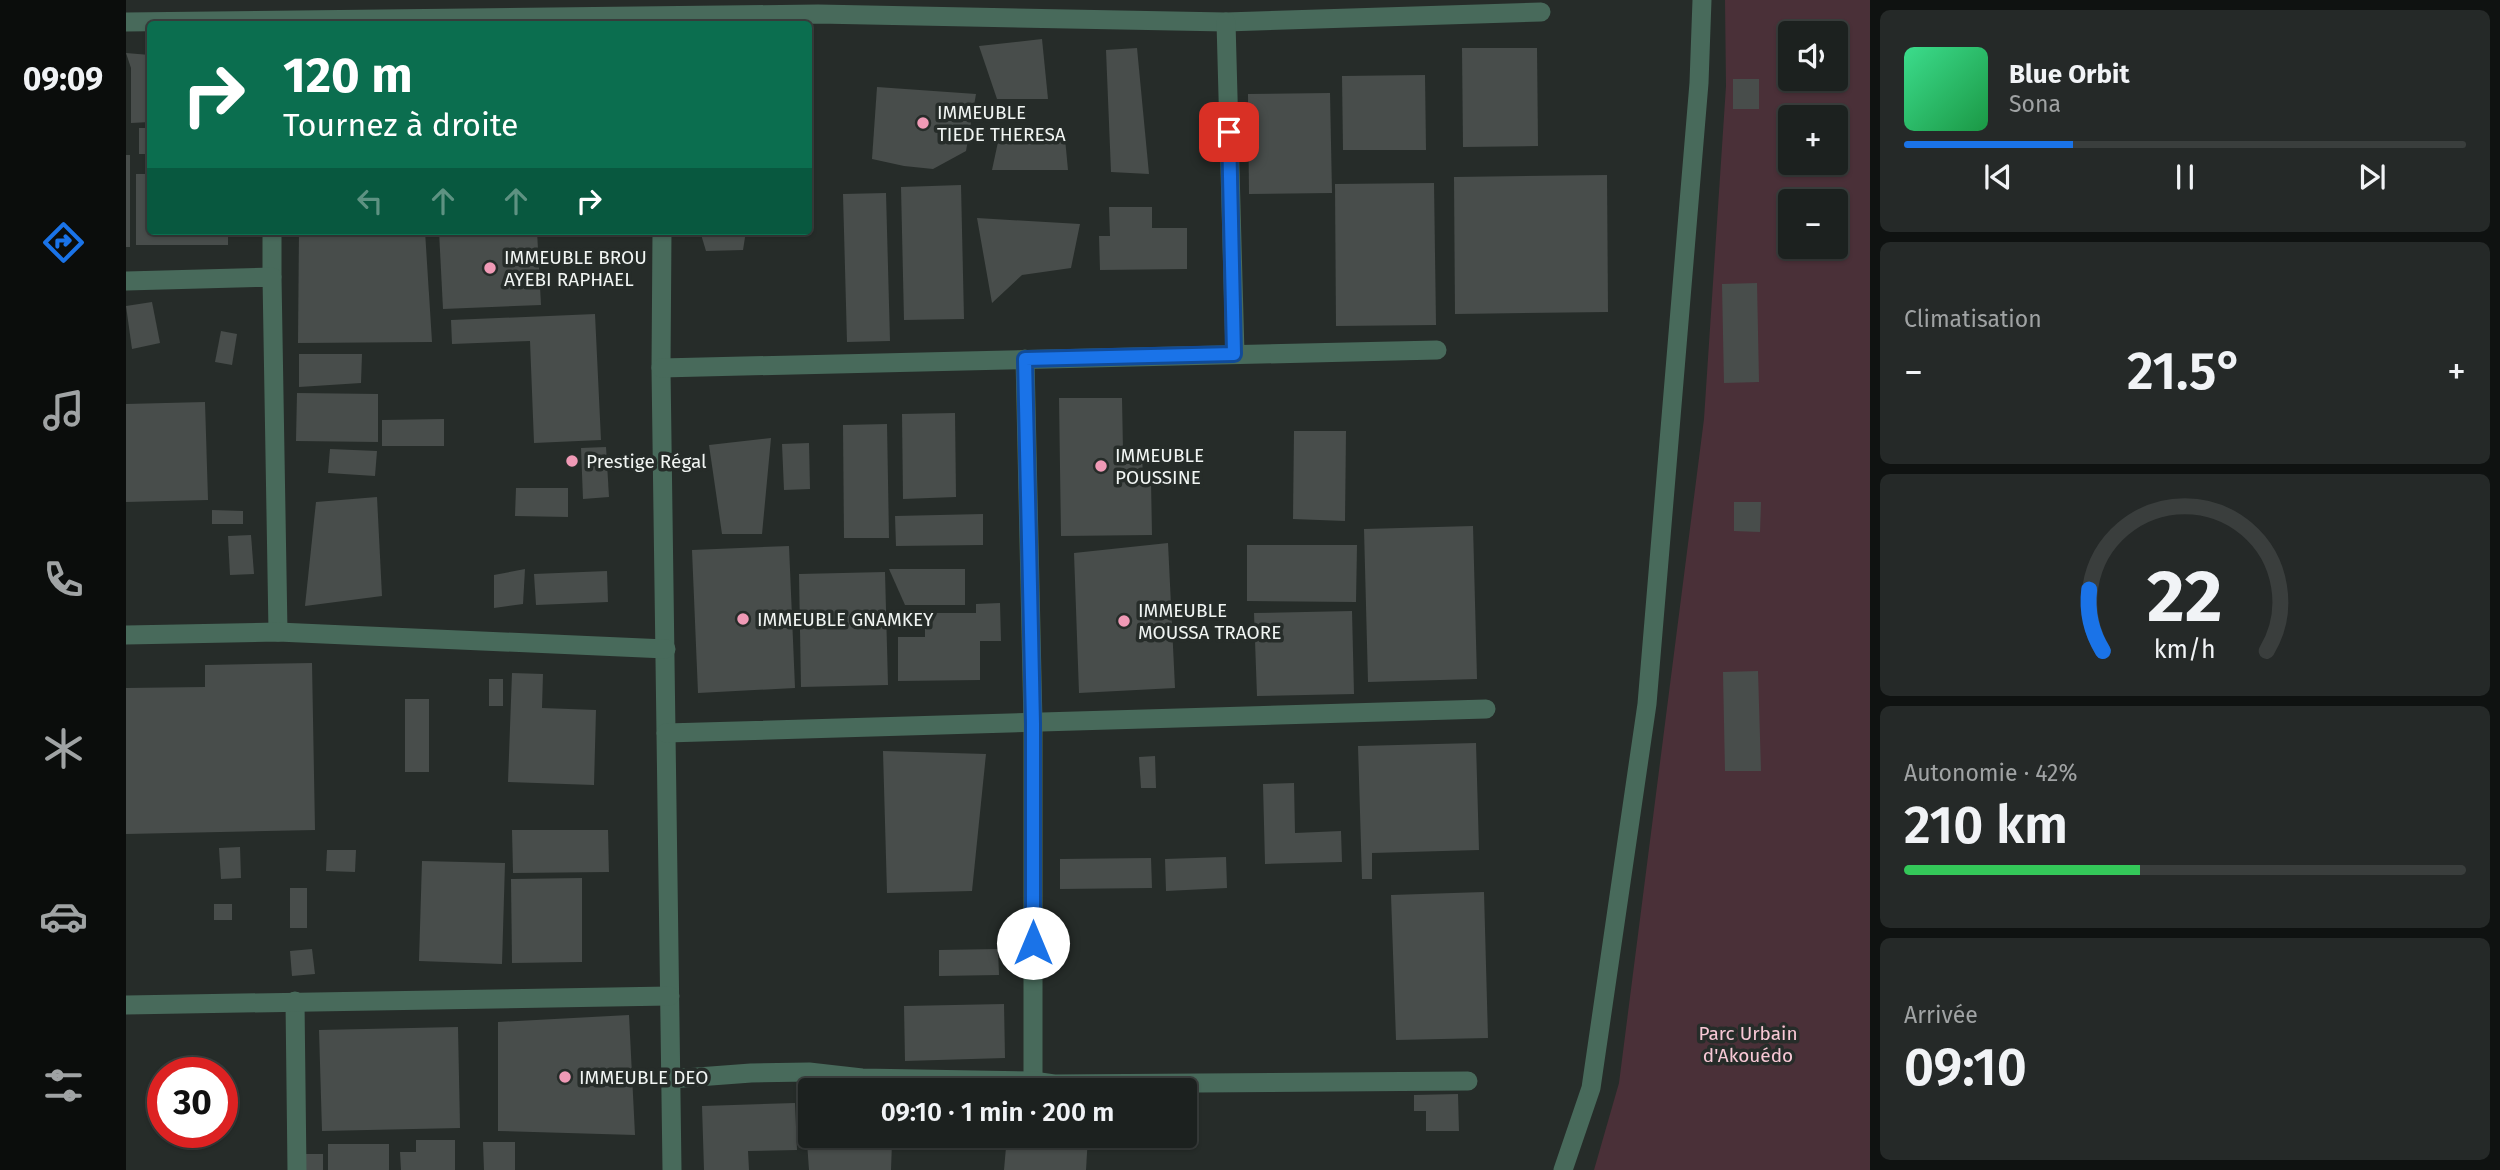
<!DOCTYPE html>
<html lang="fr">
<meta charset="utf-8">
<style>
:root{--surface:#1c211f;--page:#252928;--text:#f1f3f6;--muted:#a0a3a4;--line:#3a3e3d;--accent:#1a73e8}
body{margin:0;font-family:"Fira Sans",sans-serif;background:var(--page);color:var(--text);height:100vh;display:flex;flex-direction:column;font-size:26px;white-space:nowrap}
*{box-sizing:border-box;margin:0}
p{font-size:23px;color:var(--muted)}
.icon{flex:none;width:38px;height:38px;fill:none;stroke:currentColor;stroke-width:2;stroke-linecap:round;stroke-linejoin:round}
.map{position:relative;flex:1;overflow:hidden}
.details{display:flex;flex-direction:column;gap:10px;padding:10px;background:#0f1211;width:630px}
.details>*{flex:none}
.banner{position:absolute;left:21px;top:21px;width:665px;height:214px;border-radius:7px;box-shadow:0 2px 5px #0004,0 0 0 2px var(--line);background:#0b6e4f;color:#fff;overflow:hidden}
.buttons{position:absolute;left:1652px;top:21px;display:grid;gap:14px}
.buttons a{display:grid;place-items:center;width:70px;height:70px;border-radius:7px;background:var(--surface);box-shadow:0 2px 5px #0004,0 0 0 2px var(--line);font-size:35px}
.speed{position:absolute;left:21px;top:1057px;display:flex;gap:14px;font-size:35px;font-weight:700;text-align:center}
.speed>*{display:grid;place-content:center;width:91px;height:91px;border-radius:50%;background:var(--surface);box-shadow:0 2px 5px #0004,0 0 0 2px var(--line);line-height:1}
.speed .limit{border:10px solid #d22;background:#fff;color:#111}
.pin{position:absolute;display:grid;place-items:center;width:60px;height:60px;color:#fff;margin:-30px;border-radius:14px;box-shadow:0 4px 10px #0006}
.me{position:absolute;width:77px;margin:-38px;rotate:0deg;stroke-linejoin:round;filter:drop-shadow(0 0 5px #0008)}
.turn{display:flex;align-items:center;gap:24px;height:147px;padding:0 21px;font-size:32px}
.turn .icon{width:91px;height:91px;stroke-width:2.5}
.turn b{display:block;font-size:49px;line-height:60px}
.lanes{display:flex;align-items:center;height:66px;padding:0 21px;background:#0003;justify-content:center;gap:35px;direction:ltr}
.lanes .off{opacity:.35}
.big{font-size:52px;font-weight:600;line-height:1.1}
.details .card{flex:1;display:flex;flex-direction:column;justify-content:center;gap:10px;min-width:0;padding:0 24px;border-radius:10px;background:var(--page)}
.details .dial{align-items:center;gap:0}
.dial svg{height:182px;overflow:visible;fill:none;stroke:var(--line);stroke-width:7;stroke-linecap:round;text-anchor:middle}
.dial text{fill:var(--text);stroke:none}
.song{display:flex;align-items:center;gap:21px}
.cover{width:84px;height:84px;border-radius:10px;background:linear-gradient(135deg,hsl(150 70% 55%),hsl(140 70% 35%))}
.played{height:7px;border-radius:4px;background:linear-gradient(90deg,var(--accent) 30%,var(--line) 30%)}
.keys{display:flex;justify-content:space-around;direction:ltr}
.heat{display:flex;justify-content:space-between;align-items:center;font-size:38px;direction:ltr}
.charge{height:10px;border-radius:5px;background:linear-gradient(90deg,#34c759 42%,var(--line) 0)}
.trip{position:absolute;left:672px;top:1078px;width:399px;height:70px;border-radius:7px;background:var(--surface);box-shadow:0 2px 5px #0004,0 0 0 2px var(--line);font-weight:600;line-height:70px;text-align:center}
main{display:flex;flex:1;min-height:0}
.dock{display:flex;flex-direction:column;width:126px;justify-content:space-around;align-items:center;background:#0b0d0c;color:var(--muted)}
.dock .icon{width:49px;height:49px}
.dock .on{color:var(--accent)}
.dock b{font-size:32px;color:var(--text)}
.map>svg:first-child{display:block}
</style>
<main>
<nav class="dock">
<b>09:09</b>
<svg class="icon on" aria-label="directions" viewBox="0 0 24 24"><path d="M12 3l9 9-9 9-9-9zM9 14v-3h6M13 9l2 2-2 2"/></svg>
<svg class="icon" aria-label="music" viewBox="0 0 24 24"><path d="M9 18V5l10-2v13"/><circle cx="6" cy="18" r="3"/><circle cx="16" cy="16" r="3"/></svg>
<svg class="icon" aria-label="phone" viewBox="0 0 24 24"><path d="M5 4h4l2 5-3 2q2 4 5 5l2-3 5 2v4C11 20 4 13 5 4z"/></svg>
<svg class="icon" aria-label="climate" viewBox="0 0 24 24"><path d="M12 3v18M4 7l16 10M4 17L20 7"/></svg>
<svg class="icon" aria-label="car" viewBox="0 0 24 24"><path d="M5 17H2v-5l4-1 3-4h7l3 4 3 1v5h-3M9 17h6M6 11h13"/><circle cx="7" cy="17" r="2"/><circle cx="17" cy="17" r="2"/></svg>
<svg class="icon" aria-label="filters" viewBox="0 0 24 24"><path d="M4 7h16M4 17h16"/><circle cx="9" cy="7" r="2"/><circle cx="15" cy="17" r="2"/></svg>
</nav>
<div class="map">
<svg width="1744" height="1170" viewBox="0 0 1744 1170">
<rect width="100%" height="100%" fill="#262c29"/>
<path fill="#4a3038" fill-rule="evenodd" d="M1599 0H1744V1170H1468L1493 1083 1578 419 1600 86ZM1664 33H1710V79H1664ZM1664 117H1710V163H1664ZM1664 201H1710V247H1664Z"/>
<g fill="#484d4b">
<polygon points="916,39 922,99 871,99 853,46"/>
<polygon points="1011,48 1023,174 985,172 980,50"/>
<polygon points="1336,48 1411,48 1412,146 1337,147"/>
<polygon points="0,53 24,55 24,122 5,123 5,68"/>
<polygon points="1299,75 1300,150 1217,150 1216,76"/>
<rect x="1607" y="79" width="26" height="30"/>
<polygon points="751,87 850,94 840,151 807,169 778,166 746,159"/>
<polygon points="1204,93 1206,193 1123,194 1122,94"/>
<rect x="13" y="128" width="11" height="26"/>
<polygon points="875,128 938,128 942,170 866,170"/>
<rect x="0" y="155" width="4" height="92"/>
<polygon points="10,174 24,174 24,231 102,231 102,245 10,245"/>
<polygon points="1481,175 1482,312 1329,314 1328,177"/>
<polygon points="1308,183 1310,325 1210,326 1209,184"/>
<polygon points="835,185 838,319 778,320 775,187"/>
<polygon points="760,193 764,341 721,342 717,194"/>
<polygon points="983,207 1026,207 1026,228 1061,228 1061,269 974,270 973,236 984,236"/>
<polygon points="851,218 954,224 945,268 896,275 866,303"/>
<polygon points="173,231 299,231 306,342 172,343"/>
<polygon points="313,231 411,231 415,305 317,309"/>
<polygon points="574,231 620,231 617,250 580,251"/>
<polygon points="1631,283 1633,382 1598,383 1596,284"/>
<polygon points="26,302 34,343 6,349 0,306"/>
<polygon points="469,314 475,440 408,443 404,341 326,344 325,320"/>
<polygon points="95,331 111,334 106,365 89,362"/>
<polygon points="173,354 236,354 235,383 173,387"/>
<polygon points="171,393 252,394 252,442 170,441"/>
<polygon points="933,398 996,398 997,451 1016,451 1017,481 1025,481 1026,535 935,536"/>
<polygon points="79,402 82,500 0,502 0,404"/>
<polygon points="829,413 830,497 777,499 776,414"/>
<polygon points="318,419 318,446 256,446 256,420"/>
<polygon points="761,424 763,538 718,538 717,425"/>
<polygon points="1168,431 1220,431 1219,521 1167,519"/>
<polygon points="645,438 636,534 596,534 583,445"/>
<polygon points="683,443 684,489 658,490 656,444"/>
<polygon points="480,447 483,497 457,499 455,448"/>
<polygon points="204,449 251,451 249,476 202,473"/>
<polygon points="390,488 442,488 442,517 389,516"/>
<polygon points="251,497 256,596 179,606 190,502"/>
<polygon points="1608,502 1635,502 1634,532 1608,531"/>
<polygon points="86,510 117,511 117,524 86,524"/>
<polygon points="857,514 857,545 770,546 769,516"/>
<polygon points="1347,526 1351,679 1242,682 1238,529"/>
<polygon points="125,535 128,574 104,575 102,536"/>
<polygon points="1042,543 1049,688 953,693 948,553"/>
<polygon points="1121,545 1231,545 1230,602 1121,601"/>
<polygon points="663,546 669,688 572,693 566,550"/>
<polygon points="399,569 397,604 368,608 368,575"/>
<polygon points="763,569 839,569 839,605 779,605"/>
<polygon points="481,571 482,602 410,605 408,574"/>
<polygon points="759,572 762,685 675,687 673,574"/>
<polygon points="874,603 875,641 854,641 854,680 772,681 772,637 799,637 799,613 850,613 850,604"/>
<polygon points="1226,611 1228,694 1131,696 1128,613"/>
<polygon points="186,663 189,830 0,834 0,688 79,687 79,665"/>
<polygon points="1632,671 1635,771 1599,771 1597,672"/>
<polygon points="386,673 417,674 416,708 470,710 468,785 382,782"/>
<rect x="363" y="679" width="14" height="27"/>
<rect x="279" y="699" width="24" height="73"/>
<polygon points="1350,743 1353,850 1246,853 1246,879 1236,879 1232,746"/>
<polygon points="757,751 860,754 846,891 761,893"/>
<polygon points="1029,756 1030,788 1015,788 1013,757"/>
<polygon points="1168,783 1169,833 1215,831 1216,862 1139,864 1137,784"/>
<polygon points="386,830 482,830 483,872 387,873"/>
<polygon points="114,847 115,878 95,879 93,848"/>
<polygon points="201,850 230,850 229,872 200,871"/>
<polygon points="1100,857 1101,888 1040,891 1039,859"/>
<polygon points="1025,858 1026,888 934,889 934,859"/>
<polygon points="296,861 379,863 376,964 293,961"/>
<polygon points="456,878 456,962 386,963 385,879"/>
<rect x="164" y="888" width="17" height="40"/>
<polygon points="1358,892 1362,1038 1270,1040 1265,895"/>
<rect x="88" y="904" width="18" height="16"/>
<polygon points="186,949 189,974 166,976 164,951"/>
<polygon points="872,949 873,975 813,976 813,950"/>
<polygon points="878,1004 879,1058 779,1061 778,1006"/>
<polygon points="503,1015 509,1135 372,1131 372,1022"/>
<polygon points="332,1027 334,1128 196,1131 193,1030"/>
<polygon points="1332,1094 1333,1131 1300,1131 1300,1111 1288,1111 1288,1095"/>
<polygon points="669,1103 671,1150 622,1151 623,1170 578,1170 576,1106"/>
<polygon points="881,1136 962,1136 960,1170 878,1170"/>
<polygon points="290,1140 329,1140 329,1170 275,1170 274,1152 290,1152"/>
<polygon points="357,1142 389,1142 389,1170 358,1170"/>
<polygon points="681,1142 766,1142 765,1170 683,1170"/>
<rect x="202" y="1144" width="61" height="26"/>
<rect x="180" y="1154" width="17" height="16"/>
</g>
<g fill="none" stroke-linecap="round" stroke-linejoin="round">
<g stroke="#486a5b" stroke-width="19">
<polyline points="0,22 692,14 1100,22 1415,12"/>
<polyline points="1100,22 1109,354"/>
<polyline points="146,231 146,277"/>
<polyline points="536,231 535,368 546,1170"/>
<polyline points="0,281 146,277 152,632"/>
<polyline points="899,359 907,723 907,1081"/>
<polyline points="535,368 1311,350"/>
<polyline points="0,635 152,632 540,649"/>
<polyline points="540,733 1360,709"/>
<polyline points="169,1001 171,1170"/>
<polyline points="0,1005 544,996"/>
<polyline points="545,1079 625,1073 683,1072 736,1078 907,1081 928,1084 1342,1081"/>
<polyline points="1437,1170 1465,1088 1521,704 1573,83 1576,0"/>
</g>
</g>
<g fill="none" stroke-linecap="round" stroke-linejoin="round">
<defs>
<polyline id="route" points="907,943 907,723 899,359 1108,354 1103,132"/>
</defs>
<use href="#route" stroke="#114b97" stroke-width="18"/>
<use href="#route" stroke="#1a73e8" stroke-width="12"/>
</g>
<g fill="#f09ab6" stroke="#262c29" stroke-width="2.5">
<circle cx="797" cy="123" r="7"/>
<circle cx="364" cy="268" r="7"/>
<circle cx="446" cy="461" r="7"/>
<circle cx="975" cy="466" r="7"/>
<circle cx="617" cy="619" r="7"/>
<circle cx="998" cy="621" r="7"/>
<circle cx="439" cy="1077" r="7"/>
</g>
<g text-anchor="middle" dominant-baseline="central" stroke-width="7" stroke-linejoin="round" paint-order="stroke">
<g font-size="19" fill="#f1f5f3" stroke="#262c29" text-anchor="start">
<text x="811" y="112">IMMEUBLE<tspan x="811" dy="22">TIEDE THERESA</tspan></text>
<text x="378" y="257">IMMEUBLE BROU<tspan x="378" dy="22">AYEBI RAPHAEL</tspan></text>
<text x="989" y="455">IMMEUBLE<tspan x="989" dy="22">POUSSINE</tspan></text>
<text x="460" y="461">Prestige Régal</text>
<text x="1012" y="610">IMMEUBLE<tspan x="1012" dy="22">MOUSSA TRAORE</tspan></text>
<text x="631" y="619">IMMEUBLE GNAMKEY</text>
<text x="453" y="1077">IMMEUBLE DEO</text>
</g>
<g font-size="19" fill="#f8c8d6" stroke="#262c29">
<text x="1622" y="1033">Parc Urbain<tspan x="1622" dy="22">d'Akouédo</tspan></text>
</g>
</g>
</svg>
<div class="buttons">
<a><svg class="icon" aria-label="sound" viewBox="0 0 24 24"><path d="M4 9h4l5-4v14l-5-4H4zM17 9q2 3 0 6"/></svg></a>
<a>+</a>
<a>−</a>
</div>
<div class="speed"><div class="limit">30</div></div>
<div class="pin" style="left:1103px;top:132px;background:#d93025"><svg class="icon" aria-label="arrive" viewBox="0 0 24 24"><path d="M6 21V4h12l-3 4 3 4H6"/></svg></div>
<svg class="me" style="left:907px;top:943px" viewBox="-20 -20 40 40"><circle r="19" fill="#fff"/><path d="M0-13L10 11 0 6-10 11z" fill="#1a73e8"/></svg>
<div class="trip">09:10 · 1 min · 200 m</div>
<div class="banner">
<div class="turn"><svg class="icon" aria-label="right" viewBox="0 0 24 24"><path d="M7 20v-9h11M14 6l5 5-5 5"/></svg><div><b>120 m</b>Tournez à droite</div></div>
<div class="lanes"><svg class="icon off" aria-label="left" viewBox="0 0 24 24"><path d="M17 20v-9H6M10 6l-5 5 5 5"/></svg><svg class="icon off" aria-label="ahead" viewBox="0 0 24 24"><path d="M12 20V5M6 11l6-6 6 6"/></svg><svg class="icon off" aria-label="ahead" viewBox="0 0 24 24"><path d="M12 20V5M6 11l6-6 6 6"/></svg><svg class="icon" aria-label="right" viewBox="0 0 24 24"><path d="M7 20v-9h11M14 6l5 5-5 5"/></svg></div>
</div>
</div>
<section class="details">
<div class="card">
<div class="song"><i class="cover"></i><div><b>Blue Orbit</b><p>Sona</p></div></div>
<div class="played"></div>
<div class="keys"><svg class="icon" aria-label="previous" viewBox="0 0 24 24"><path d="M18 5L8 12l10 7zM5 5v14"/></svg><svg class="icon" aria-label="pause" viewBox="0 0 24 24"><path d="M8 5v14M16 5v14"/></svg><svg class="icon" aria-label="next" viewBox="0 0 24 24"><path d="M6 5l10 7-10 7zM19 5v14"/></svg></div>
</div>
<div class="card"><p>Climatisation</p>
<div class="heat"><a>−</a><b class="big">21.5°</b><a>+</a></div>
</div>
<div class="card dial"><svg viewBox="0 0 100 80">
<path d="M14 69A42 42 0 1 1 86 69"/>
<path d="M14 69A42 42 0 0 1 8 42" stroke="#1a73e8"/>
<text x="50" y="56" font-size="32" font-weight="700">22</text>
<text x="50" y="72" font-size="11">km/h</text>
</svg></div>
<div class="card"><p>Autonomie · 42%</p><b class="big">210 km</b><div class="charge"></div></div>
<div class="card"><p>Arrivée</p><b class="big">09:10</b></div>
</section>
</main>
